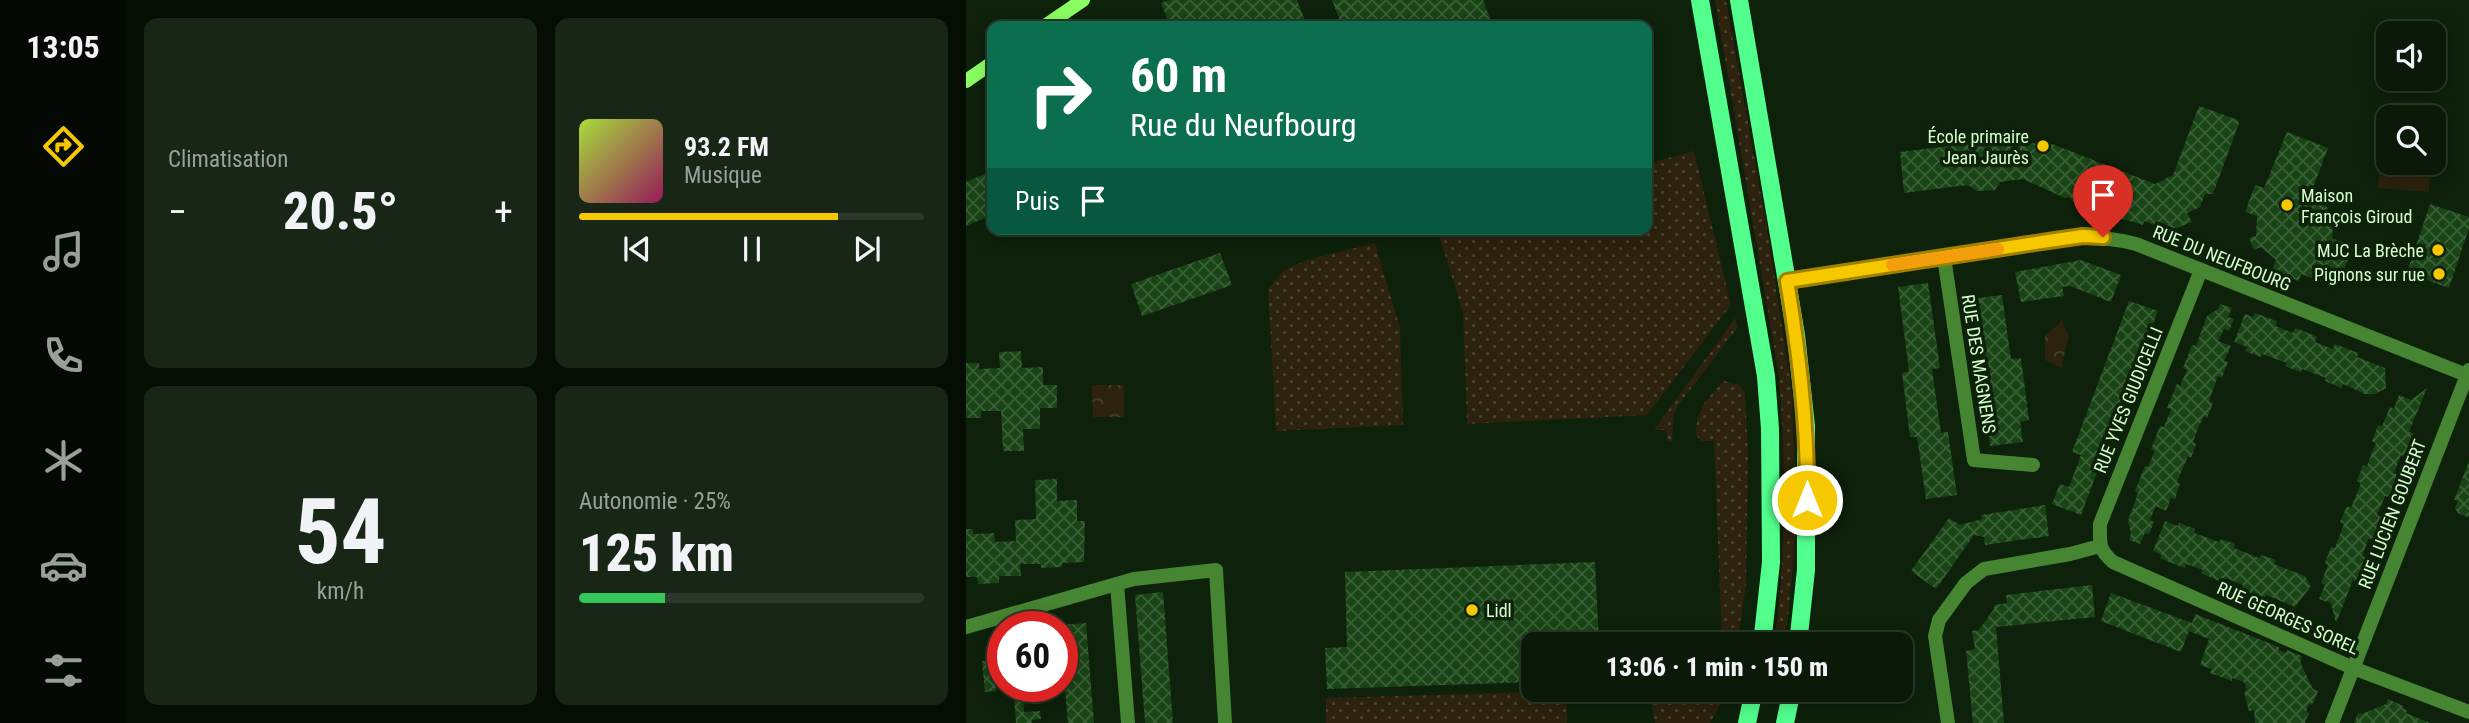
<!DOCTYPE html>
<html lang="fr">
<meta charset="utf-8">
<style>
:root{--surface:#0a1908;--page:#182616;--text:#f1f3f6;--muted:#99a09c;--line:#2a3829;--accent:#f6c800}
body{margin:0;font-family:"Roboto Condensed",sans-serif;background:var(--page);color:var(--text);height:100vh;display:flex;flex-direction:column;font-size:26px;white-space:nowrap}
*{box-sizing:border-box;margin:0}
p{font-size:23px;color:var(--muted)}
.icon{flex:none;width:38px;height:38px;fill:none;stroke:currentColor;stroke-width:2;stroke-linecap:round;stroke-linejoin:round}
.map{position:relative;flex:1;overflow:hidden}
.panel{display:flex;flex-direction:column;gap:18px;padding:18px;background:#060e04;width:840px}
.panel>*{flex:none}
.hud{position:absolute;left:21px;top:21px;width:665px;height:214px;border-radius:14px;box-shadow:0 4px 18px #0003,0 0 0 2px var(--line);background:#0b6e4f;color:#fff;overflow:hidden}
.controls{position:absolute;left:1410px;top:21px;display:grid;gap:14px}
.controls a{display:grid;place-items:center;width:70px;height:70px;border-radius:14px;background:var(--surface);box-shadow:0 4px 18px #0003,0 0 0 2px var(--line);font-size:35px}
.speed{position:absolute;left:21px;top:611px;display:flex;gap:14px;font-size:35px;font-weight:700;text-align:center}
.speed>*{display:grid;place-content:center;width:91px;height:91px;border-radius:50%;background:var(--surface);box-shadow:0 4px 18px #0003,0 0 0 2px var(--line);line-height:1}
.speed .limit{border:10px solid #d22;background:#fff;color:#111}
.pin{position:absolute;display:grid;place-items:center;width:60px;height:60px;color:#fff;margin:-72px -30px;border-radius:50% 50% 50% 0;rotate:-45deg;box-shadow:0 0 7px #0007}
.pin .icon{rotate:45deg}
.me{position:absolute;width:77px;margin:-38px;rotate:0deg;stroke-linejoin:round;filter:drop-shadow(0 0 5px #0008)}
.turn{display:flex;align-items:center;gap:24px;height:147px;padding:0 28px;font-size:32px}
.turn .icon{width:91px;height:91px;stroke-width:2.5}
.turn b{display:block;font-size:49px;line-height:60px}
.then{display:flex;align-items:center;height:66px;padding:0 28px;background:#0003;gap:14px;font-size:26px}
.big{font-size:52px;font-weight:800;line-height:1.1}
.panel .card{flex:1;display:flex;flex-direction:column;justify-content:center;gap:10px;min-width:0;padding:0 24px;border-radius:14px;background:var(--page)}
.panel .dial{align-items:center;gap:0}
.dial b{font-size:91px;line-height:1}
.song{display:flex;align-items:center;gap:21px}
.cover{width:84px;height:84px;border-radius:10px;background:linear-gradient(135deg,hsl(80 70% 55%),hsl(330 70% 35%))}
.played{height:7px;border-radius:4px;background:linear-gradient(90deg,var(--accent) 75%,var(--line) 75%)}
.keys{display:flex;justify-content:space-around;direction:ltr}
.heat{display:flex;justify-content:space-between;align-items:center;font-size:38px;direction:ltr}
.charge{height:10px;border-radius:5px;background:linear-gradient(90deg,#34c759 25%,var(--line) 0)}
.panel .tiles{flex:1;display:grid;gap:18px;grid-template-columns:repeat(2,1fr)}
.trip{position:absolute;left:555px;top:632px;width:392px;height:70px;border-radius:14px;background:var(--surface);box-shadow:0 4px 18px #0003,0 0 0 2px var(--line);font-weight:800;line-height:70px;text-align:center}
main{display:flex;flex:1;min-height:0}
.menu{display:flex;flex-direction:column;width:126px;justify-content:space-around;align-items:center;background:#040a03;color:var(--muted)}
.menu .icon{width:49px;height:49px}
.menu .active{color:var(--accent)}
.menu b{font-size:32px;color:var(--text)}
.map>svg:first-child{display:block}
</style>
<main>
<nav class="menu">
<b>13:05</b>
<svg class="icon active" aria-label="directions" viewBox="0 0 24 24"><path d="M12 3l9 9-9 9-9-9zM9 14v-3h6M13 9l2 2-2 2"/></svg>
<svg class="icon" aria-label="music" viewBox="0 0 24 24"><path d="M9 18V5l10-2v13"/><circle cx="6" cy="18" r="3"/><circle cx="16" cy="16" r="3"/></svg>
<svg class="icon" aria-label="phone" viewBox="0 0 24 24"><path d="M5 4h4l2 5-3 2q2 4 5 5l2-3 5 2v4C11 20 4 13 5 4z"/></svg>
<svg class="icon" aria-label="climate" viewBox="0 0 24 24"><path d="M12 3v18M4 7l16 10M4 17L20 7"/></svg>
<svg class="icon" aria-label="car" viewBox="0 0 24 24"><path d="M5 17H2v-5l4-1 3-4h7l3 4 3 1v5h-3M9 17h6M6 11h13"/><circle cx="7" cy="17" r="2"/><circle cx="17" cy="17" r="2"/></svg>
<svg class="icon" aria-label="filters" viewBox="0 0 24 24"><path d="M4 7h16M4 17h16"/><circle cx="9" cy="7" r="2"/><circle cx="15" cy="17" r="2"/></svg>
</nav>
<section class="panel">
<div class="tiles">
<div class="card"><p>Climatisation</p>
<div class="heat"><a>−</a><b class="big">20.5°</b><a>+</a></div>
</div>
<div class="card">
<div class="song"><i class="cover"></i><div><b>93.2 FM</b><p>Musique</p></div></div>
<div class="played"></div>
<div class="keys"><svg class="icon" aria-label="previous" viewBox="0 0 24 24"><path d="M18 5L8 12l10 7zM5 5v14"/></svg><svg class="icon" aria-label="pause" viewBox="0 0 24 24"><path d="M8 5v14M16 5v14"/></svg><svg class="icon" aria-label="next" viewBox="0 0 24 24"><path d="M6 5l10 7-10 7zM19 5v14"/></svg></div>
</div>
<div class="card dial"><b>54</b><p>km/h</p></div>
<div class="card"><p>Autonomie · 25%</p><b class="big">125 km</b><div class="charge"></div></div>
</div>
</section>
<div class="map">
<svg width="1503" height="723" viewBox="0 0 1503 723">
<defs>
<pattern id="grass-dots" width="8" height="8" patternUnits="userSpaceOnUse" patternTransform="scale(1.75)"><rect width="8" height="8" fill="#2c220d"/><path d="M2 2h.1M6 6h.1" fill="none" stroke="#4a432f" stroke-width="1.8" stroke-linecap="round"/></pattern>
<pattern id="forest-crowns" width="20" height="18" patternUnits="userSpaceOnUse" patternTransform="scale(1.75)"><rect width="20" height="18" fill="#2c220d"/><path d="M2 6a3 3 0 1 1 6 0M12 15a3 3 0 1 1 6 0" fill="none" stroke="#4a432f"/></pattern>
<pattern id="building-cross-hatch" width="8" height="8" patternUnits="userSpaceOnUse" patternTransform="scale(1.75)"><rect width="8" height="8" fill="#194415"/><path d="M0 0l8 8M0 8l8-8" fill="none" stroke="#3a6036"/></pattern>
</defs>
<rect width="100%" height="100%" fill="#0d210b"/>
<g fill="url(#grass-dots)">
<path d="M749 0H760L802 234 826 392 830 499 828 557 819 644H808C821 555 820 466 813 376Z"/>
<polygon points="728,151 765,305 681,415 501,424 497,313 471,229 681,229 681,164"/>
<polygon points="409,243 434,328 437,425 310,431 302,289 318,270 341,260"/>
<polygon points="769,318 772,327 713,404 708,413 706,441 702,442 700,430 688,430"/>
<path d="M758 381 773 385 779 393 782 454 780 585 771 644H756L748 441H735L730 435C730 410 741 398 758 381Z"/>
<polygon points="741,690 762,690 744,723 689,723 685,699 740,698"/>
<polygon points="600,691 601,723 360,723 360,698"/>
</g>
<g fill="url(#forest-crowns)">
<polygon points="1096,321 1103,336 1095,368 1079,360 1079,336"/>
<polygon points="158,385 158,417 127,417 126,385"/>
</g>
<polygon fill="#2c220d" points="1416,117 1423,118 1423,163 1465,163 1463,192 1412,188"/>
<g fill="url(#building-cross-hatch)">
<polygon points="203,0 331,0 341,26 204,26 195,3"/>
<polygon points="366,0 517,0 527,26 376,26"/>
<polygon points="1233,106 1272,120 1273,123 1247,194 1239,194 1234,207 1221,213 1226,222 1203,231 1199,223 1191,226 1178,221 1177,225 1153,218 1153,216 1147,217 1129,210 1129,206 1123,207 1106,201 1104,197 1099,198 1057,179 1034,182 1029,190 1011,191 1002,185 938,193 934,152 999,144 1005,138 1021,136 1029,142 1086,144 1189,184 1207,175"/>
<polygon points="1321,132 1362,148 1346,190 1356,199 1363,211 1367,224 1366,238 1387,246 1371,287 1335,274 1333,281 1306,270 1310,260 1295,247 1288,250 1283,238 1290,236 1291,216 1279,212 1289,185 1298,188"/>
<polygon points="26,171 26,215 0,226 0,182"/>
<polygon points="1464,204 1503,217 1503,228 1483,288 1441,273"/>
<polygon points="254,253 266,285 176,316 165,284"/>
<polygon points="1115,260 1155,275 1145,302 1104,286 1096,287 1098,296 1055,302 1049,272"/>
<polygon points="962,283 974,368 966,369 975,433 982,432 991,495 960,499 951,437 944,437 936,373 943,371 932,287"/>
<polygon points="1036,295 1045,359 1055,358 1063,420 1054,422 1057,442 1024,446 1021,425 1030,423 1022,362 1014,363 1004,299"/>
<polygon points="1163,301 1192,311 1115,515 1086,504 1094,484 1103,487 1115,455 1106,452"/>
<polygon points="1254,304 1266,308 1262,317 1268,319 1263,331 1258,329 1252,341 1265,346 1258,361 1262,362 1256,378 1252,376 1243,401 1247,403 1241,418 1238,416 1232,428 1227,442 1230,444 1225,458 1222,456 1211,482 1214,484 1209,499 1205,498 1200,511 1190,506 1184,520 1188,522 1183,534 1179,533 1174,544 1163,540 1165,533 1162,521 1172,493 1169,491 1179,466 1182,467 1189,450 1185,449 1194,426 1198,427 1205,409 1201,408 1211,384 1214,386 1221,370 1217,368 1226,345 1230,346 1241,316 1252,309"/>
<polygon points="1289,313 1311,321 1310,326 1327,333 1329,328 1337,331 1351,337 1349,342 1367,349 1369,344 1392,353 1391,357 1419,368 1420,388 1409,394 1399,394 1377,384 1375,388 1359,381 1360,378 1336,369 1335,372 1319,366 1321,363 1296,354 1295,357 1279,351 1281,347 1268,342 1279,314 1287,317"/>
<polygon points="55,351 56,368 77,367 77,385 91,385 91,408 74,408 74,429 57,429 58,451 37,451 35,411 15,411 15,418 0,418 0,363 13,363 13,369 34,368 33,352"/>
<polygon points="1461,388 1443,432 1448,434 1439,457 1435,455 1428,473 1432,475 1423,497 1419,496 1411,515 1416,517 1415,520 1406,540 1403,538 1396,556 1400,557 1399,561 1390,581 1387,580 1370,623 1365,603 1353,599 1359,585 1355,583 1362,565 1359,563 1365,547 1369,548 1378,524 1374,522 1381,506 1385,508 1395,483 1391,481 1397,465 1401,466 1405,455 1410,443 1406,441 1412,425 1416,426 1424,407 1428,409 1433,395 1445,400"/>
<polygon points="1503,461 1503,516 1501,517 1492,513 1489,508 1492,501 1488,500"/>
<polygon points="91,479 91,501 111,500 111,521 119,521 118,562 96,563 96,567 75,568 75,564 54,564 55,576 33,576 33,583 12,584 11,577 0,577 0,529 7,529 7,534 28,533 29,542 50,541 49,520 70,519 69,480"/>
<polygon points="1079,505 1083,536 1019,545 1018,537 1008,535 970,589 945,571 983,518 994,525 1016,519 1015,515"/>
<polygon points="1199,521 1212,526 1213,523 1229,529 1228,533 1253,542 1255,539 1269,544 1268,548 1293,558 1295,555 1310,560 1308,564 1339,576 1345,586 1329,607 1300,595 1298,599 1275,590 1277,585 1260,578 1257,583 1235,573 1237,570 1220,564 1219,568 1203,562 1194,558 1196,555 1187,551"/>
<polygon points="629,562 633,644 567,644 567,682 361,689 359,648 381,647 379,572"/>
<polygon points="1126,585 1129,617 1030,627 1038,723 1007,723 1000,651 1009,649 1006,631 1013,630 1028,609 1028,605 1041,603 1040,595"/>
<polygon points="197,592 207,723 179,723 169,595"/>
<polygon points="1145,593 1226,623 1229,614 1313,647 1313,650 1320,653 1321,650 1336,656 1334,662 1347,689 1352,691 1346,705 1343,704 1340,712 1343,713 1339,723 1289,723 1288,710 1283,711 1278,692 1281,691 1278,682 1266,678 1266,681 1244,673 1246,669 1234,665 1243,639 1223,631 1215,652 1135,621"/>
<polygon points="120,623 128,723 102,723 96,656 96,625"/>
<polygon points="28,660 30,691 19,692 16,661"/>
<polygon points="47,686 56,686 58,712 74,711 75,719 66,720 66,723 50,723"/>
<polygon points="1422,699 1437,706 1436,708 1441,710 1440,713 1464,723 1388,723 1392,713 1396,714 1420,704"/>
</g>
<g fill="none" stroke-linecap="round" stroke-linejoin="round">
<g stroke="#468531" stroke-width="14">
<polyline points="978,257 1008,460 1067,465"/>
<path d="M1235 270 1134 524C1134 543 1132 549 1147 562L1387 668 1503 712"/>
<path d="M821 281 1089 240C1118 236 1142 237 1170 244L1503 376"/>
<polyline points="151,584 162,723"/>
<polyline points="0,627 168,579 250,570 259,723"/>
<polyline points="982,723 969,636 973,620 1000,583 1018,569 1104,554 1134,546"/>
<polyline points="1366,723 1503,370"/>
</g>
<g stroke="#8bff62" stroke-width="14">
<polyline points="79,26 117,0"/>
<polyline points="0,81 26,63"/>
</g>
<g stroke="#52ff8d" stroke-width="18">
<polyline points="734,0 800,376 804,429 805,562 796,644"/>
<polyline points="773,0 830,335 840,426 840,570 832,644"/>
<polyline points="781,723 788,690"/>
<polyline points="819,723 826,690"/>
</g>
</g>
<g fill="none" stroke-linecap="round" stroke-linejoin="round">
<defs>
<path id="route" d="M841 500C842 426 833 354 821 281L1089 240 1117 236 1137 237"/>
</defs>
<use href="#route" stroke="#a08200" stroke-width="18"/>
<use href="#route" stroke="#f6c800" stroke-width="12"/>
<polyline stroke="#f59e0b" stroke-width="12" points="926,265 1032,249"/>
</g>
<g fill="#f6c800" stroke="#0d210b" stroke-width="2.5">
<circle cx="1077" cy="146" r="7"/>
<circle cx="1321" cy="205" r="7"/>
<circle cx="1472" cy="250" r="7"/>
<circle cx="1473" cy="274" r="7"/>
<circle cx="506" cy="610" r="7"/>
</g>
<g text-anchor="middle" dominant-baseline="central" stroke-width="7" stroke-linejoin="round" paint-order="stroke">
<g font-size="18" fill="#d4ffcb" stroke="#0d210b" text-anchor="end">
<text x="1063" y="136">École primaire<tspan x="1063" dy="21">Jean Jaurès</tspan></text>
<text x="1335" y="195" text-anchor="start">Maison<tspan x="1335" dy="21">François Giroud</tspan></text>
<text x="1458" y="250">MJC La Brèche</text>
<text x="1459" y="274">Pignons sur rue</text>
<text x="520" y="610" text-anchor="start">Lidl</text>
</g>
<g font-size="18" fill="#d4ffcb" stroke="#0d210b">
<text transform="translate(1256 258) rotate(22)">RUE DU NEUFBOURG</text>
<text transform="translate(1013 364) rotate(81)">RUE DES MAGNENS</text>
<text transform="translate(1162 400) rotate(-68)">RUE YVES GIUDICELLI</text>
<text transform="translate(1426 514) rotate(-69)">RUE LUCIEN GOUBERT</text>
<text transform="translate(1322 618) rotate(24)">RUE GEORGES SOREL</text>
</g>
</g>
</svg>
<div class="controls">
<a><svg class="icon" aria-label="sound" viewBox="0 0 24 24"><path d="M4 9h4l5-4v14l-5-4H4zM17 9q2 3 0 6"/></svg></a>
<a><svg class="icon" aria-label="search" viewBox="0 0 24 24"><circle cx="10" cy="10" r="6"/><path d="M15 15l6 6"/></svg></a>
</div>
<div class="speed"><div class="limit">60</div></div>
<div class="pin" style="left:1137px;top:237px;background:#d93025"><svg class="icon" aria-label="arrive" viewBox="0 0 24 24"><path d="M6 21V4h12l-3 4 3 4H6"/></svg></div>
<svg class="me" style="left:841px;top:500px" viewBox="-20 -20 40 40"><circle r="17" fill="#f6c800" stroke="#fff" stroke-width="3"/><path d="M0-11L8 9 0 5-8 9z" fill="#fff"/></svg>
<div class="trip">13:06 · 1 min · 150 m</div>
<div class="hud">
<div class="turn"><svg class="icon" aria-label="right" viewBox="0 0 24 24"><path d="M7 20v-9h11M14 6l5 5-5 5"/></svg><div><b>60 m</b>Rue du Neufbourg</div></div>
<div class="then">Puis<svg class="icon" aria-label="arrive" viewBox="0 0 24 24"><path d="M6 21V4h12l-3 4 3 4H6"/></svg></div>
</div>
</div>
</main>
